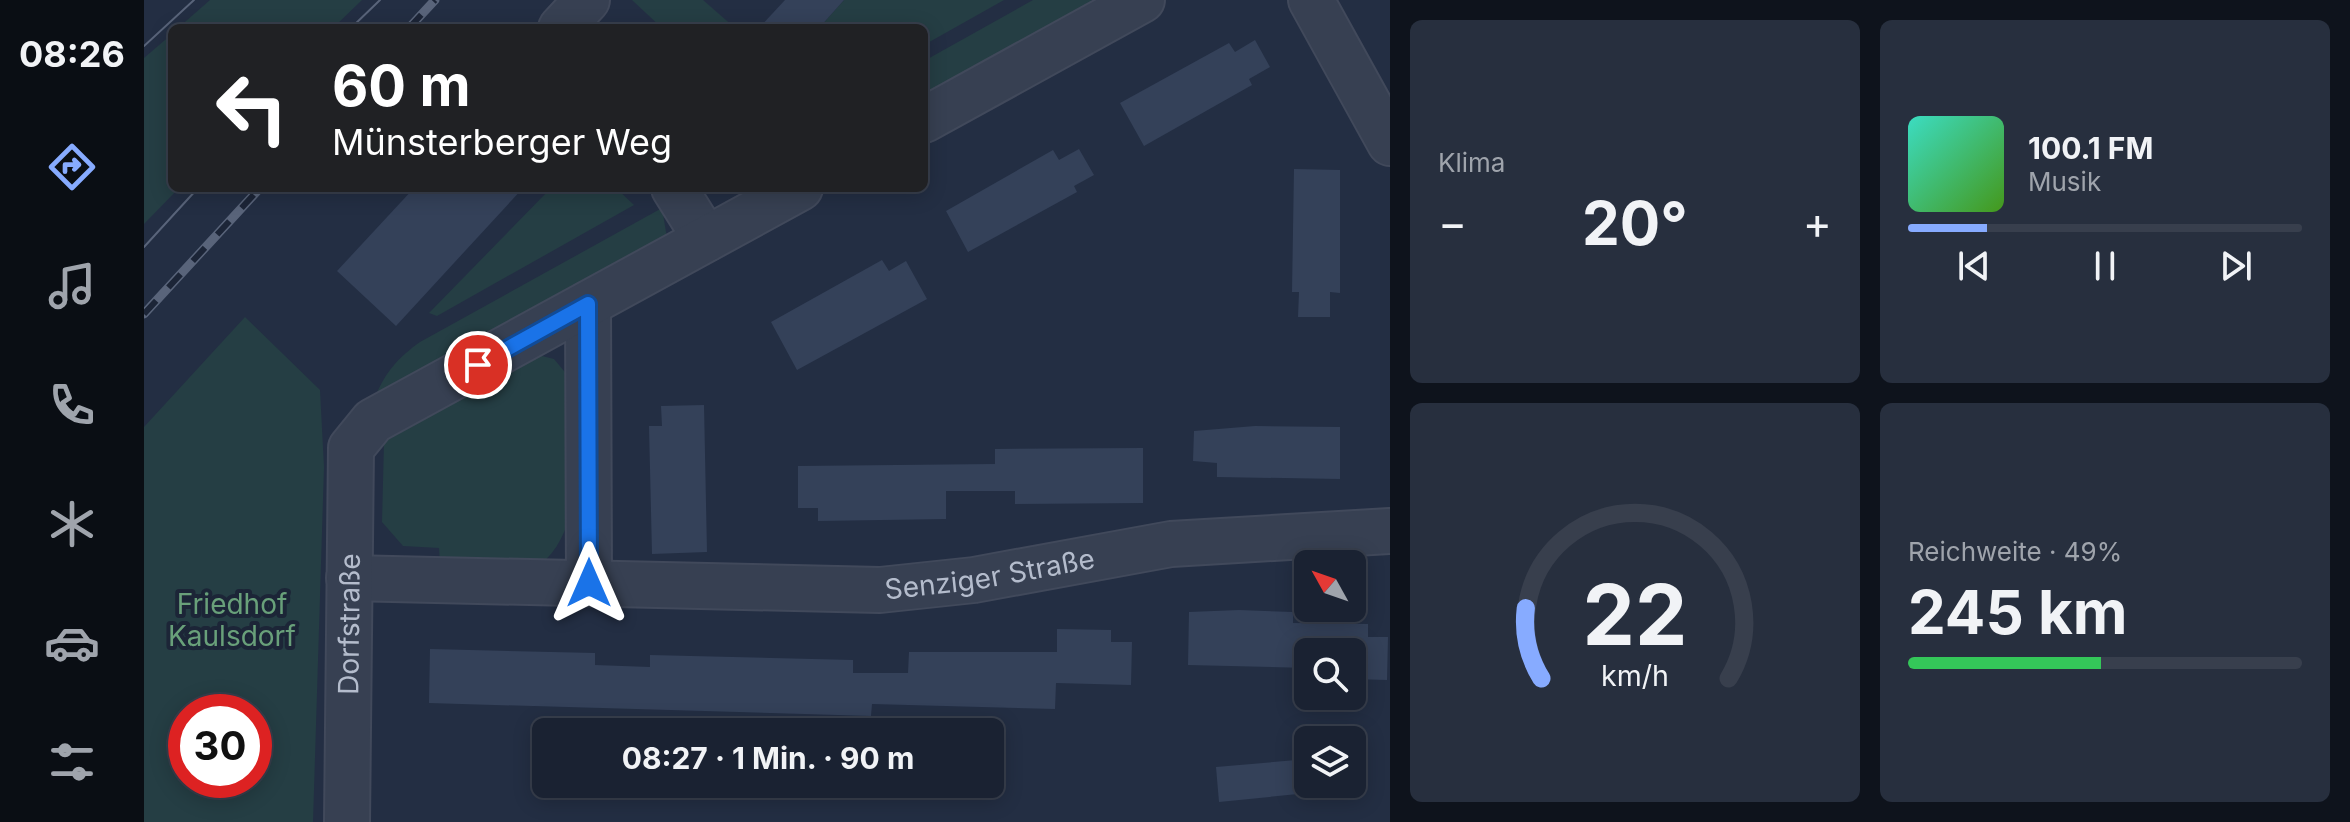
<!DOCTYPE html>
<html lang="de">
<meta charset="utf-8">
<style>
:root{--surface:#1a2232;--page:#272f3e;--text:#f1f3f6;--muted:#9fa4ac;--line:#383f4d;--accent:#87abff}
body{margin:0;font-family:Inter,sans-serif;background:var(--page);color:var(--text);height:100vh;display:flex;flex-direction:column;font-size:30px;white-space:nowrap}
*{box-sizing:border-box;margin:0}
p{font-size:26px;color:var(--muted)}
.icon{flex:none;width:44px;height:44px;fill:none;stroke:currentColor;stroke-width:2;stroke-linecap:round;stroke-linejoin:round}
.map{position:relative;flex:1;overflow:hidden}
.sheet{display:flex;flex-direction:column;gap:20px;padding:20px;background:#0e131c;width:960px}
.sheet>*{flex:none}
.hud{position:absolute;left:24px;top:24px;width:760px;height:168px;border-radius:12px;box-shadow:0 4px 20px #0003,0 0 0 2px var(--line);background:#202124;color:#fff;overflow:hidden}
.needle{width:52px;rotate:310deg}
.buttons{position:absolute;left:1150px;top:550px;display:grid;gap:16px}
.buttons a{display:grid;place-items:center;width:72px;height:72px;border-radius:12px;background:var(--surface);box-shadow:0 4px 20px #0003,0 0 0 2px var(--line);font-size:40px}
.speed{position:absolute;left:24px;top:694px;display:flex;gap:16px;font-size:40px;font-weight:700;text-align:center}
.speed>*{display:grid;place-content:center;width:104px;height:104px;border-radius:50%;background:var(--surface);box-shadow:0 4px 20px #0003,0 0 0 2px var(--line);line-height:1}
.speed .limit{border:12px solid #d22;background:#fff;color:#111}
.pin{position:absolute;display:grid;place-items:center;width:68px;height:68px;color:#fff;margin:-34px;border:4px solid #fff;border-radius:50%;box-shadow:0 2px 8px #0007}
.me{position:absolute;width:88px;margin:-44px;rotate:0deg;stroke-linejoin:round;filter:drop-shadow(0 0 6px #0008)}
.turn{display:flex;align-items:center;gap:28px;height:168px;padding:0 32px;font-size:36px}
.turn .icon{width:104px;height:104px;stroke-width:2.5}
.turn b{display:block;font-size:56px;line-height:68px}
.big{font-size:60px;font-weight:700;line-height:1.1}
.sheet .widget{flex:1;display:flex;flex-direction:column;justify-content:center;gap:12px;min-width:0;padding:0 28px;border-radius:12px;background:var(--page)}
.sheet .dial{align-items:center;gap:0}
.dial svg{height:208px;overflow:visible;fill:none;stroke:var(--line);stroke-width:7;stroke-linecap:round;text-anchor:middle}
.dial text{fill:var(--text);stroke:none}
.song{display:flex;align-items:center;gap:24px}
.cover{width:96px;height:96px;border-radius:12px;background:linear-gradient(135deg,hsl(170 70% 55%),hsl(100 70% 35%))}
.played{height:8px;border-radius:4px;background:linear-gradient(90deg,var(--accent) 20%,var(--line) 20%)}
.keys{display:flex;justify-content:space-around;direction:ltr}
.heat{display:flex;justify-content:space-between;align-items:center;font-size:44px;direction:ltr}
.charge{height:12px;border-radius:6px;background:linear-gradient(90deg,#34c759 49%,var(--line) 0)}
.sheet .tiles{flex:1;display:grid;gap:20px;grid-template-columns:repeat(2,1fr)}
.trip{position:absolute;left:388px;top:718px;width:472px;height:80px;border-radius:12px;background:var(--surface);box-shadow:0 4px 20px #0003,0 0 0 2px var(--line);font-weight:700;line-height:80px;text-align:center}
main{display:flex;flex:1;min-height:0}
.tabs{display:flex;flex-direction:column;width:144px;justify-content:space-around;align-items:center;background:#0a0e14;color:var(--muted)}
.tabs .icon{width:56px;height:56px}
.tabs .current{color:var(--accent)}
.tabs b{font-size:36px;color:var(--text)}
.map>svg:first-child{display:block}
</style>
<main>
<nav class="tabs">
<b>08:26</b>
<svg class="icon current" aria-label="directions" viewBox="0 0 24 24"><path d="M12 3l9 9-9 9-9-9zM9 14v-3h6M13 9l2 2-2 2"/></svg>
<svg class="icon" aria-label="music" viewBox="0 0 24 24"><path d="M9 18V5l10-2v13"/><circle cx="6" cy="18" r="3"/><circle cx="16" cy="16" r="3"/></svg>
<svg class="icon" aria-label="phone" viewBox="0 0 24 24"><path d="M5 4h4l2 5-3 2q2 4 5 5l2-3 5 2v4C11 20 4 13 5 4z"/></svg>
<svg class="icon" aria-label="climate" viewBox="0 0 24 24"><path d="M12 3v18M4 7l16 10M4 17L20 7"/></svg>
<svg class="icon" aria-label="car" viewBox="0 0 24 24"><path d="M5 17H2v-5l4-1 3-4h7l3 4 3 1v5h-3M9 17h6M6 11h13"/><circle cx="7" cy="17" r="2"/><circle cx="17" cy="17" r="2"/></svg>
<svg class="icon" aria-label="filters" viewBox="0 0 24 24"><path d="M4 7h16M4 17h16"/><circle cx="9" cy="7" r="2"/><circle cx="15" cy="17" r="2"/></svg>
</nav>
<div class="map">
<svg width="1246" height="822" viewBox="0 0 1246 822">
<rect width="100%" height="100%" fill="#232e43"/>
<g fill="#253e44" fill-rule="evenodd">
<polygon points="66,0 218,0 189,28 34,28"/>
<polygon points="488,0 559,0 591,28 518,28"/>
<polygon points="700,0 860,0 780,45 780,28 675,28"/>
<polygon points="889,0 947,0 947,9 780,102 780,61"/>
<polygon points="28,34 28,188 35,188 0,224 0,58"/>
<polygon points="407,188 472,188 490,205 293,316 285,313"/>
<path d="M518 208 524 244 232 395C242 371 255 357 276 342Z"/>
<path d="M101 317 176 390 180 467 169 822H0V427ZM110 712V780H42V712Z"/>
<path d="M394 355 410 359 430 383C429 439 445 525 396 565L296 563 295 548 259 546 238 522 240 442Z"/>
</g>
<g fill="#344159">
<polygon points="641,0 700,0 675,28 615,28"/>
<polygon points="1111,40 1126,67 1105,79 1108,85 1000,146 976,103 1085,43 1091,52"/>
<polygon points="935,149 950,175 930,186 933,192 824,252 802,211 909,150 915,160"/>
<polygon points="1150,169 1196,170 1196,293 1186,292 1186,317 1154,317 1155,292 1148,292"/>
<polygon points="270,188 379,188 252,326 193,271"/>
<polygon points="738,260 745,271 762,261 783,299 653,370 627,322"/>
<polygon points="560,405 563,552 508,554 505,426 518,426 517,406"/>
<polygon points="1111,426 1196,427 1196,479 1073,477 1073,463 1049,461 1050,431"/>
<polygon points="999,448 999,503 871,504 871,491 802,491 802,519 674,521 674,508 654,508 654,466 851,464 851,449"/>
<polygon points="1095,610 1149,612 1149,623 1224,624 1224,637 1244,637 1243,680 1208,679 1208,652 1164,652 1164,668 1044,665 1045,612"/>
<polygon points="913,629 967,630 967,642 988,642 987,685 912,683 911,709 728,704 727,716 285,703 286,649 451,653 451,665 506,667 506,655 709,660 709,673 764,673 765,652 913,652"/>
<polygon points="1164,759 1164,793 1075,802 1072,767"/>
</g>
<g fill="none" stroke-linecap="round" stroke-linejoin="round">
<defs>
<g id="minor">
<polyline points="1167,0 1246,143"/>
<polyline points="417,28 443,0"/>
<polyline points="780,120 998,0"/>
<polyline points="530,188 562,239"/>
<polyline points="444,304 445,583"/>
<path id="s1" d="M205 578 736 590 830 580 1027 544 1246 531"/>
<path id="s2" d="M203 822 207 448 229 421 656 188"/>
</g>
</defs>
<use href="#minor" stroke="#41495b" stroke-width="48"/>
<use href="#minor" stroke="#374052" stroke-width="44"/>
<g stroke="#59647a" stroke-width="2">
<polyline points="207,28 236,0"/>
<polyline points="0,46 50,0"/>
<polyline points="0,247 54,188"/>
</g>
<defs>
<g id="rail">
<polyline points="265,28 291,0"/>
<polyline points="0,314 116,188"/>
</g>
</defs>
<use href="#rail" stroke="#59647a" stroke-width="9"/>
<use href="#rail" stroke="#1c2537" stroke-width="6" stroke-dasharray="18" stroke-linecap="butt"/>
</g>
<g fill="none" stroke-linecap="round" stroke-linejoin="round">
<defs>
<polyline id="route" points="334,365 444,304 445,583"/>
</defs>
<use href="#route" stroke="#114b97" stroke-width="20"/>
<use href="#route" stroke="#1a73e8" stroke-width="14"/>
</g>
<g text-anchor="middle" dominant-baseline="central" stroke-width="8" stroke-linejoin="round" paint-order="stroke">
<g font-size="28" fill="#b4bccc" stroke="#1c2537">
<text stroke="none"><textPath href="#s1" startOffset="642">Senziger Straße</textPath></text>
<text stroke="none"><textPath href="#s2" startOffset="198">Dorfstraße</textPath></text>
</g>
<g font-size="28" fill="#69a07a" stroke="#1c2537">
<text x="88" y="604">Friedhof<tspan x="88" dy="32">Kaulsdorf</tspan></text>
</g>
</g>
</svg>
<div class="buttons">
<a><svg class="needle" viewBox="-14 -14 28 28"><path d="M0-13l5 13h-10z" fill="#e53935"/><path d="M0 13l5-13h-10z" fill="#9fa4ac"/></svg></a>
<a><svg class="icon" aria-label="search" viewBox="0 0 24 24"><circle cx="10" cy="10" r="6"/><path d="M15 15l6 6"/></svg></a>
<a><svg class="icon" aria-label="layers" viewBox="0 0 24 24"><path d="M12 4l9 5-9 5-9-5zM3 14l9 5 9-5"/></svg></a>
</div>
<div class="speed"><div class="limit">30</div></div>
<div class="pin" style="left:334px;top:365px;background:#d93025"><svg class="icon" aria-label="arrive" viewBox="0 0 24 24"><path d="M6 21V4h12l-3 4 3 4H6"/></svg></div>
<svg class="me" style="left:445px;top:583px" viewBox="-20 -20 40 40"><path d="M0-17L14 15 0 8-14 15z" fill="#1a73e8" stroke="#fff" stroke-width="4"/></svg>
<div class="trip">08:27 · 1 Min. · 90 m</div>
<div class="hud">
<div class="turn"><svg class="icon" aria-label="left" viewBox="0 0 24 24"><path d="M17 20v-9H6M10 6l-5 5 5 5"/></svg><div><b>60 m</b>Münsterberger Weg</div></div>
</div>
</div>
<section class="sheet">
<div class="tiles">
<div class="widget"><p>Klima</p>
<div class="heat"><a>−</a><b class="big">20°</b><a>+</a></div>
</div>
<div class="widget">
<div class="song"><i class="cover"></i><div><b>100.1 FM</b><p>Musik</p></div></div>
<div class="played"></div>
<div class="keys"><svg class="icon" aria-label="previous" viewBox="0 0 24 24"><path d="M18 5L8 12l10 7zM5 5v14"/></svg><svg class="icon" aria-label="pause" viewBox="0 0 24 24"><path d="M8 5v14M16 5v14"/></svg><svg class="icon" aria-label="next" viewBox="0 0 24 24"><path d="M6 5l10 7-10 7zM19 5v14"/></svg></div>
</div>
<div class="widget dial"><svg viewBox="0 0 100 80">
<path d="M14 69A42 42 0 1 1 86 69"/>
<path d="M14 69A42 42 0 0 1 8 42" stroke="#87abff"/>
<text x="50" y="56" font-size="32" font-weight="700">22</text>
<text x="50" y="72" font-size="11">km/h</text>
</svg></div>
<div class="widget"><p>Reichweite · 49%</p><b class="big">245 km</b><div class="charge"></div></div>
</div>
</section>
</main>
